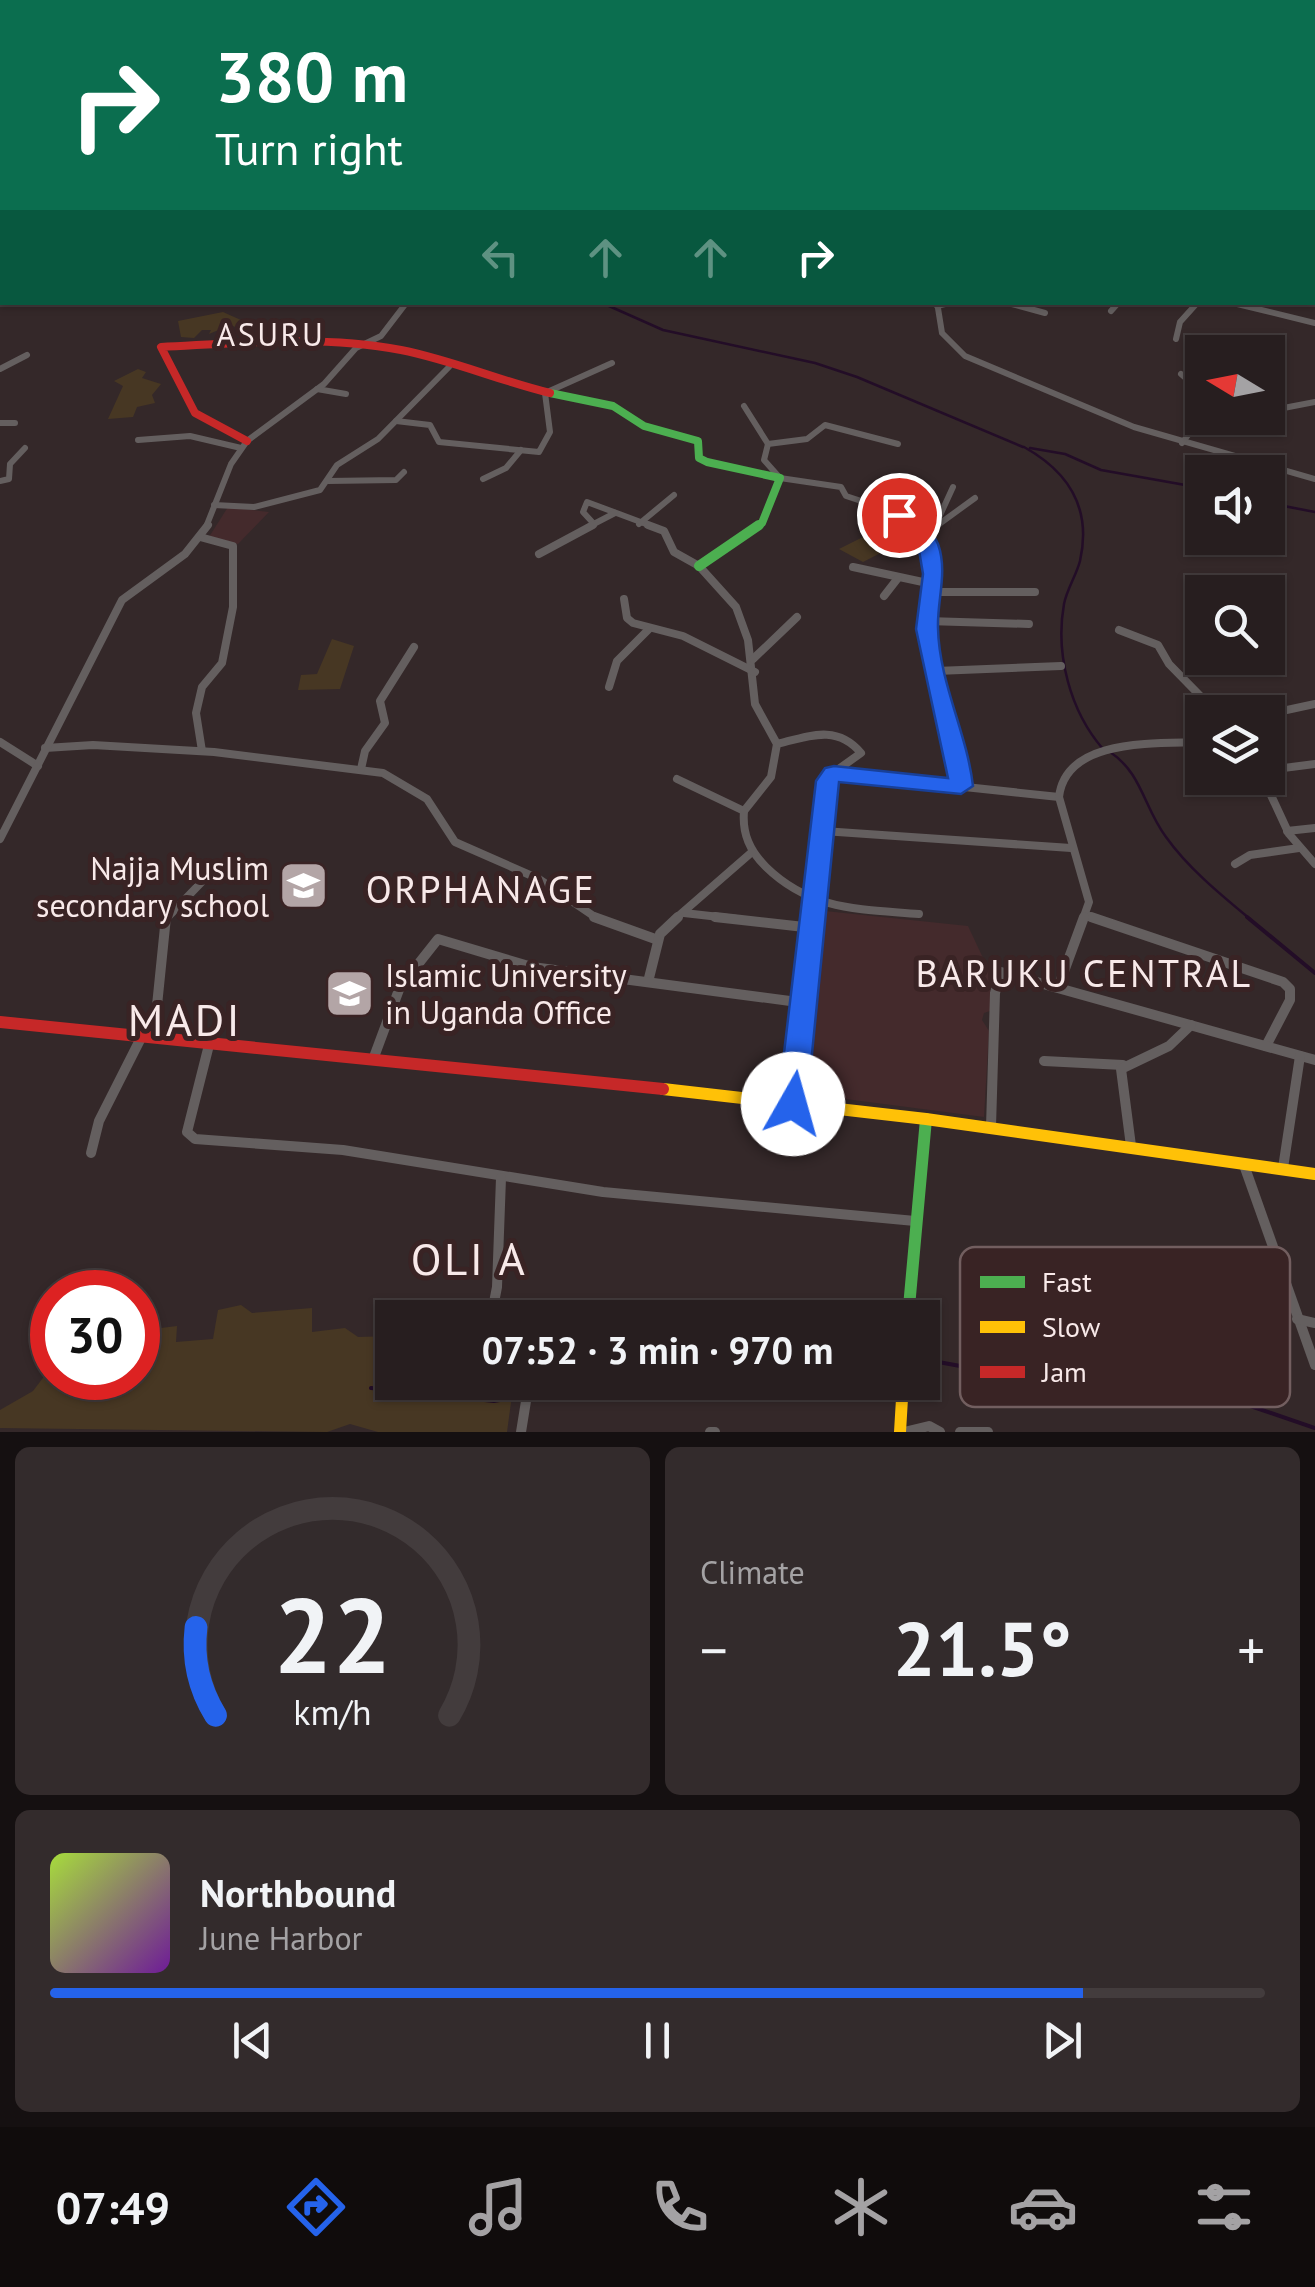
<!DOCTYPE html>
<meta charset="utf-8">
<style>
:root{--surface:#271e1f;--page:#332b2c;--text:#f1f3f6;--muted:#a4a2a4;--line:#433c3d;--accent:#2563eb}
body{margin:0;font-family:"PT Sans",sans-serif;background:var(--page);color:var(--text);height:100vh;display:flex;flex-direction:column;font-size:38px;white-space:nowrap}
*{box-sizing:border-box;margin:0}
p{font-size:32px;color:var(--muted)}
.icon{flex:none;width:55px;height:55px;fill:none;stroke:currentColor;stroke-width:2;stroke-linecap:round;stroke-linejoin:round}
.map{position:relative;height:1432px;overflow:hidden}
.panel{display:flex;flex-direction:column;gap:15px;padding:15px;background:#151011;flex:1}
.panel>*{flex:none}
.hud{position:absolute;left:0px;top:0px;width:1315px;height:305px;box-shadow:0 2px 8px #0004,0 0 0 2px var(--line);background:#0b6e4f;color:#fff;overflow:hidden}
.needle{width:65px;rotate:280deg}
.fabs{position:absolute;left:1185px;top:335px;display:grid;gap:20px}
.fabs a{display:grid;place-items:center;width:100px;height:100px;border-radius:0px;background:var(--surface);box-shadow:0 2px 8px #0004,0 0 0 2px var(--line);font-size:50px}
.speed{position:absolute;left:30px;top:1270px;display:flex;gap:20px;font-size:50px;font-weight:700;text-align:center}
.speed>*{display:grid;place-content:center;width:130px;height:130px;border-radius:50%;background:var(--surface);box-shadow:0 2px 8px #0004,0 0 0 2px var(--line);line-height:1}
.speed .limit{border:15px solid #d22;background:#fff;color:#111}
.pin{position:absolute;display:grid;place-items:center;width:85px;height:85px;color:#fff;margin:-42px;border:5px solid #fff;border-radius:50%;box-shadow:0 2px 10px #0007}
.me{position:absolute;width:110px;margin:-55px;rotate:7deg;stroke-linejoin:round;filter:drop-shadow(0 0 8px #0008)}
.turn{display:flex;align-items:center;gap:35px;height:210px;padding:0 50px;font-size:45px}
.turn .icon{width:130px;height:130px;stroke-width:2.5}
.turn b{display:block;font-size:70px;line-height:85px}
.lanes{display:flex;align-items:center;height:95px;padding:0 50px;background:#0003;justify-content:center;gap:50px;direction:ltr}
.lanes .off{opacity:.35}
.big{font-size:75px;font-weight:700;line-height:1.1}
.panel .card{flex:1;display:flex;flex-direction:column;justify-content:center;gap:15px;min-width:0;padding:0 35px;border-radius:15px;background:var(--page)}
.panel .dial{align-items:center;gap:0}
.dial svg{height:260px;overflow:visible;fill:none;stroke:var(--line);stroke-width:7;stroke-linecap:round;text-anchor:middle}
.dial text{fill:var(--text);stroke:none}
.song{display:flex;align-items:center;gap:30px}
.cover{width:120px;height:120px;border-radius:15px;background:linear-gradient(135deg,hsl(80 70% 55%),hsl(280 70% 35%))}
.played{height:10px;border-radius:5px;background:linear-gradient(90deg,var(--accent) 85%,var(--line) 85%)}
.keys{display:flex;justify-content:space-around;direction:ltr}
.heat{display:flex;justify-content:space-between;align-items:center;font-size:55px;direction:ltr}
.panel .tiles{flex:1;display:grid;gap:15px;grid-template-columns:1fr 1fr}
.card:last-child{grid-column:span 2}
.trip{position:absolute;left:375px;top:1300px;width:565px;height:100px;border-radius:0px;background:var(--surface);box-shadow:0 2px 8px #0004,0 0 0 2px var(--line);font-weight:700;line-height:100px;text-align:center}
.menu{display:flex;height:160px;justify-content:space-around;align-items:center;background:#100c0c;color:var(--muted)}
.menu .icon{width:70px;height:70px}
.menu .selected{color:var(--accent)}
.menu b{font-size:45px;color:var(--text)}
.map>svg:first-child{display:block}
</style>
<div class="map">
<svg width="1315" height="1432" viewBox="0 0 1315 1432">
<rect width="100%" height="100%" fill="#342829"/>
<g fill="#442a2c">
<polygon points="228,507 269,512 238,544 209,537"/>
<polygon points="825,911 968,926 991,975 990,1011 984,1013 982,1020 989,1031 984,1117 799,1093"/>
</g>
<g fill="#473723">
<polygon points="223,312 252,325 266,324 244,330 230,325 209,334 211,330 202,330 194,338 181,337 178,321"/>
<polygon points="138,369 146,372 142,378 161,384 152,395 155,403 137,407 133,417 108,419 123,386 114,381"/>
<polygon points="883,527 906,540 863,562 839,549"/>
<polygon points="332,639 354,646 340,689 298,690 301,675 317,674"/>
<polygon points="241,1305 252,1313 312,1308 312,1332 345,1328 358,1337 392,1336 392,1382 506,1383 512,1395 507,1432 378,1432 350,1424 327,1432 0,1428 0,1410 33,1391 52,1366 52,1378 138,1378 138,1306 145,1312 145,1330 177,1326 176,1342 213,1339 218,1310"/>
</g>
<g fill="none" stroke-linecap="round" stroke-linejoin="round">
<g stroke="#230d27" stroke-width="2.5">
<polyline points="625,0 629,2"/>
<polyline points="600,302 663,330 815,363 857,377 1023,447"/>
<path d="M1024 447C1069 472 1092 508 1080 561 1076 576 1067 589 1064 604 1055 654 1070 711 1103 749"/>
<polyline points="1030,448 1065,454 1101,470 1202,488"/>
<polyline points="1268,503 1315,512"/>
<path d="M1110 752C1142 773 1144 808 1166 837 1188 868 1221 895 1250 919"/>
</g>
<g stroke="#230d27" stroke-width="4">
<polyline points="1247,917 1315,973"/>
<polyline points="922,1359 982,1370 1010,1366 1038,1354 1101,1371 1165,1377 1315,1428"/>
<polyline points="371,1388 494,1401 524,1396"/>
<polyline points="532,1393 564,1382"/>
</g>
<g stroke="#645f5f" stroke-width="4">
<polyline points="393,0 399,2"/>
<polyline points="703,0 715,2"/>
<polyline points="1035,0 1042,2"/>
<polyline points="436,2 460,0"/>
</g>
<g stroke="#645f5f" stroke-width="6">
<polyline points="832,302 937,304"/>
<polyline points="937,302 942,333 965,356 1134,427 1315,479"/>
<polyline points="1004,302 1045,313"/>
<polyline points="1229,302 1315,323"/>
<polyline points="937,306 953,302"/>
<polyline points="1111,311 1119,302"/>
<polyline points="1176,339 1180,322 1198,302"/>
<polyline points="0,369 27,355"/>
<polyline points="1181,374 1196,387 1202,401"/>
<polyline points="317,389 346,394"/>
<polyline points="744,406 768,444"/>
<polyline points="1268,411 1315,402"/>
<polyline points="396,421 430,425 439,442 539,452 550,432 545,393 612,363"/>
<polyline points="0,423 15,423"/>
<polyline points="138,440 190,436 241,448"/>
<polyline points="1182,443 1202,417"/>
<polyline points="898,444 825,425 807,439 768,444 764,460 780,478 841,487 846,496 895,512 912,527"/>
<polyline points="483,479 506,468 521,450"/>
<polyline points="0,481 9,479 10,464 25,448"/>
<polyline points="328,481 396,480 404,472"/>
<polyline points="214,505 254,507 320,490 337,465 378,439 449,367"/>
<polyline points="594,524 583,512 587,502 654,527"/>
<polyline points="639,524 674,495"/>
<polyline points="936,524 953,487"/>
<polyline points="206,527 231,464 247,441 324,384 356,348 381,336 407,302"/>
<polyline points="588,527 615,513"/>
<polyline points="935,527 975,498"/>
</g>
<g stroke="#645f5f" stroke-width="8">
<polyline points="648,525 664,531 674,552 699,566 736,607 748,640 755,704 777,744 771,777 744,811"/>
<polyline points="909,525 928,542"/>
<path d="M936 525C927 545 934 557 933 578 932 596 926 615 928 633 933 686 955 734 961 787"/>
<polyline points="200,537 233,546 233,607 222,663 202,687 196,713 202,751"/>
<polyline points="539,554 593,525"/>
<polyline points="853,567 932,584"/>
<polyline points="931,592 1035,592"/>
<polyline points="884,596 898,578"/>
<polyline points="624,599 627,618 633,623 683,636 755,672"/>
<polyline points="927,621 1029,624"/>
<polyline points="1119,630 1158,645 1169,664 1216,712"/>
<polyline points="753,659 797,617"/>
<polyline points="936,671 1061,666"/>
<polyline points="609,687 617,661 648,630"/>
<polyline points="1268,714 1315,704"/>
<polyline points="0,742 38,766"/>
<path d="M777 744C809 736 837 724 861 753L833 773 826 788 812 919"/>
<polyline points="45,748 93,745 214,752 383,773 427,799 455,842 539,879 598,919"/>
<polyline points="361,769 365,751 385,723 380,701 414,647"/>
<polyline points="1268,770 1315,764"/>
<polyline points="833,773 1059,797"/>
<polyline points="1263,778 1289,834 1315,864"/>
<path d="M677 779 744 811C742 834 750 851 766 867 811 911 860 909 919 914"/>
<polyline points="823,831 1071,848"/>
<polyline points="1287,831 1315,828"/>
<polyline points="0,839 122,600 185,554 208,525"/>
<polyline points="1235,864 1250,855 1299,848"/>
<polyline points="684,913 737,919"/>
<polyline points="1086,915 1098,919"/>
<polyline points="166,919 220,863"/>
<polyline points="675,919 752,852"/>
<path d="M1083 919 1089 902 1059 797C1066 737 1157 744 1202 742"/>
</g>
<g stroke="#645f5f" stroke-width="10">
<polyline points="594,917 658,940"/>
<polyline points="715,917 813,928"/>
<polyline points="1091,917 1283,982 1290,989 1290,1000 1266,1046"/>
<polyline points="648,982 660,934 678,917"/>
<polyline points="1059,985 1084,917"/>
<polyline points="154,1035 166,917"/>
<polyline points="210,1041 187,1132 195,1139 343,1150 603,1192 915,1221"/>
<polyline points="374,1057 400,987 438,939 532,967 805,1003"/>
<polyline points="1044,1061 1123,1065"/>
<polyline points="793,1104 813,917"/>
<polyline points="991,1127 995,993 1001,972 1315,1060"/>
<polyline points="1131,1146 1121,1069 1169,1046 1191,1025"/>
<polyline points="91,1153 99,1121 143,1034"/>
<polyline points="1244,1165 1315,1365"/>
<polyline points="1283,1168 1300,1056"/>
<polyline points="491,1318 497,1287 501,1178"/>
<polyline points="1297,1319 1315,1323"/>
<polyline points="518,1382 527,1395 521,1432"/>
<polyline points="710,1432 715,1432"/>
<polyline points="904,1432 929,1426 940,1432"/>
<polyline points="960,1432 988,1432"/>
</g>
<polyline stroke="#4caf50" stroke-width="8" points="550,393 613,406 644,426 698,441 699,458 707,462 780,478 762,523 756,527"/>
<polyline stroke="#4caf50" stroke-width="10" points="699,566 759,525"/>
<polyline stroke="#4caf50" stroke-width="12" points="908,1318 926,1119"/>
<g stroke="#ffc107" stroke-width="12">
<polyline points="663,1089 926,1119 1315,1174"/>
<polyline points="900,1432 903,1382"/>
</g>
<path stroke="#c62828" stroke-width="8" d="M247 441 195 413 161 347C241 343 322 335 401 350 452 360 500 381 550 393"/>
<polyline stroke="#c62828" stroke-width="12" points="0,1022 663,1089"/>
</g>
<path fill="#2563eb" stroke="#184099" stroke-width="2.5" d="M892 511H906C916 520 933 531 938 544 948 572 937 600 938 628 939 682 967 733 973 786L961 794 839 782 807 1104 803 1112H783L778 1104 816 781 825 768 834 766 948 778 916 629 923 574 918 544 892 519Z"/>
<defs>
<symbol id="university-square" viewBox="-11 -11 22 22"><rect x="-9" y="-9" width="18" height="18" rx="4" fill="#b3a5a6" stroke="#392324"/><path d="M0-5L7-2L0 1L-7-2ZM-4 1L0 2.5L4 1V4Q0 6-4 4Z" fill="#fff"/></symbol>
</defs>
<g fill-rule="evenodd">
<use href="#university-square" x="276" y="858" width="55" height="55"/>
<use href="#university-square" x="322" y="966" width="55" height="55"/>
</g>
<g text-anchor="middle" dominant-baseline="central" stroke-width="10" stroke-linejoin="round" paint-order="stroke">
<g font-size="32" letter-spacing="2.5" fill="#f8e9e9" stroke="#392324">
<text x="271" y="334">ASURU</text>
</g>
<g font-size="32" fill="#f8e9e9" stroke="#392324" text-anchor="end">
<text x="269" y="868">Najja Muslim<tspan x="269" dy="37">secondary school</tspan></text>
<text x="385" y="975" text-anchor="start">Islamic University<tspan x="385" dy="37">in Uganda Office</tspan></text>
</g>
<g font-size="38" letter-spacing="2.5" fill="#f8e9e9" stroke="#392324">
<text x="481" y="888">ORPHANAGE</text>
<text x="1084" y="972">BARUKU CENTRAL</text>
</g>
<g font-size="45" letter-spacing="2.5" fill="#f8e9e9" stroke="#392324">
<text x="185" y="1019">MADI</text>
<text x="469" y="1258">OLI A</text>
</g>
</g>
<rect x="960" y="1247" width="330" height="160" rx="15" fill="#392324" stroke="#725e5f" stroke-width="2.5"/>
<rect x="980" y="1276" width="45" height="12" fill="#4caf50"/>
<rect x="980" y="1321" width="45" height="12" fill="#ffc107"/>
<rect x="980" y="1366" width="45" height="12" fill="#c62828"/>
<g font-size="28" fill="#f8e9e9">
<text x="1042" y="1292">Fast</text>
<text x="1042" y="1337">Slow</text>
<text x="1042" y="1382">Jam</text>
</g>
</svg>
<div class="fabs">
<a><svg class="needle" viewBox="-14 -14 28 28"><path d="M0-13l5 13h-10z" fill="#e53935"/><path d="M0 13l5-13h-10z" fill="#a4a2a4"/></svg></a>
<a><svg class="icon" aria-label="sound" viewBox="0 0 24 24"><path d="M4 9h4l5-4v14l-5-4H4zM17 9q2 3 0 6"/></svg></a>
<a><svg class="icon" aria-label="search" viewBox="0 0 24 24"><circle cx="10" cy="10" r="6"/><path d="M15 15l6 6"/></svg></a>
<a><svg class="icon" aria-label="layers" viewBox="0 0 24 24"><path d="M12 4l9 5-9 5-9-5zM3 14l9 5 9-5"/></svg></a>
</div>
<div class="speed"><div class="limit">30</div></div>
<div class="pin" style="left:899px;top:515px;background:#d93025"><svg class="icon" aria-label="arrive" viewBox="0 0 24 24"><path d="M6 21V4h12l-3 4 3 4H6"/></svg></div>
<svg class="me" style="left:793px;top:1104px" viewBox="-20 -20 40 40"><circle r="19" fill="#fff"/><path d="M0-13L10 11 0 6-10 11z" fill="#2563eb"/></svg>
<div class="trip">07:52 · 3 min · 970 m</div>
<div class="hud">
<div class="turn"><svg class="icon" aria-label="right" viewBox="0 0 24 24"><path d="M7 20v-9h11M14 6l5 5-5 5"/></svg><div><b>380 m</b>Turn right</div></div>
<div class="lanes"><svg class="icon off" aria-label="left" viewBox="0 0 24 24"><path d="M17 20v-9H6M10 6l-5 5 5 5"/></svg><svg class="icon off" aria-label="ahead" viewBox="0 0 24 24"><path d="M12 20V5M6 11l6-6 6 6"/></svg><svg class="icon off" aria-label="ahead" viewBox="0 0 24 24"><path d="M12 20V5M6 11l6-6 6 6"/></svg><svg class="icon" aria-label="right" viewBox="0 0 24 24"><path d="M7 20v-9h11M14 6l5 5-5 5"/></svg></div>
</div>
</div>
<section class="panel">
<div class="tiles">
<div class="card dial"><svg viewBox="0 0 100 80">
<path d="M14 69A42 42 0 1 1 86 69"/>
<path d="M14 69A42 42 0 0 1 8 42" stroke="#2563eb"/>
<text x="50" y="56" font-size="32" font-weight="700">22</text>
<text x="50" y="72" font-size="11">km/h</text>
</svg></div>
<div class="card"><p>Climate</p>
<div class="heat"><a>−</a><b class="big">21.5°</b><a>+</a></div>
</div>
<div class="card">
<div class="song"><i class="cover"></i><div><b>Northbound</b><p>June Harbor</p></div></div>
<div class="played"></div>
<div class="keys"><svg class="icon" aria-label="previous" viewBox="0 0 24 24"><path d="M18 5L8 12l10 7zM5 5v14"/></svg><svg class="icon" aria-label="pause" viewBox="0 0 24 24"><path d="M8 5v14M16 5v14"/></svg><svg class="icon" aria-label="next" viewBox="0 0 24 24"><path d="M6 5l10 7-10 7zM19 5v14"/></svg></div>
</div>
</div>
</section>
<nav class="menu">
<b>07:49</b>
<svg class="icon selected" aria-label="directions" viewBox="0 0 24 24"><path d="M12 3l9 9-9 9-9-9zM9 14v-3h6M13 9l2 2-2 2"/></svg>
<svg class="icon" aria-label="music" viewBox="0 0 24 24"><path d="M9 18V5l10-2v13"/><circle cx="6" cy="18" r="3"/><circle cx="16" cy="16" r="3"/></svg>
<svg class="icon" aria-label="phone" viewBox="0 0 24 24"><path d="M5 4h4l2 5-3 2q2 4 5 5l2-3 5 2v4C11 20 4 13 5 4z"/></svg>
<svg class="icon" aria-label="climate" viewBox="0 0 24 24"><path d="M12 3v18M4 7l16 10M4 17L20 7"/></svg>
<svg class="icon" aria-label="car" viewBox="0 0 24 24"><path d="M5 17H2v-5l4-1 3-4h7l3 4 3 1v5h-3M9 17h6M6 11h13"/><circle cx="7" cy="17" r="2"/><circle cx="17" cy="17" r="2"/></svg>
<svg class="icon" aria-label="filters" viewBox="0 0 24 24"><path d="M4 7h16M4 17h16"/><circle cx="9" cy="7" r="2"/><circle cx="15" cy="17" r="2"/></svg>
</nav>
